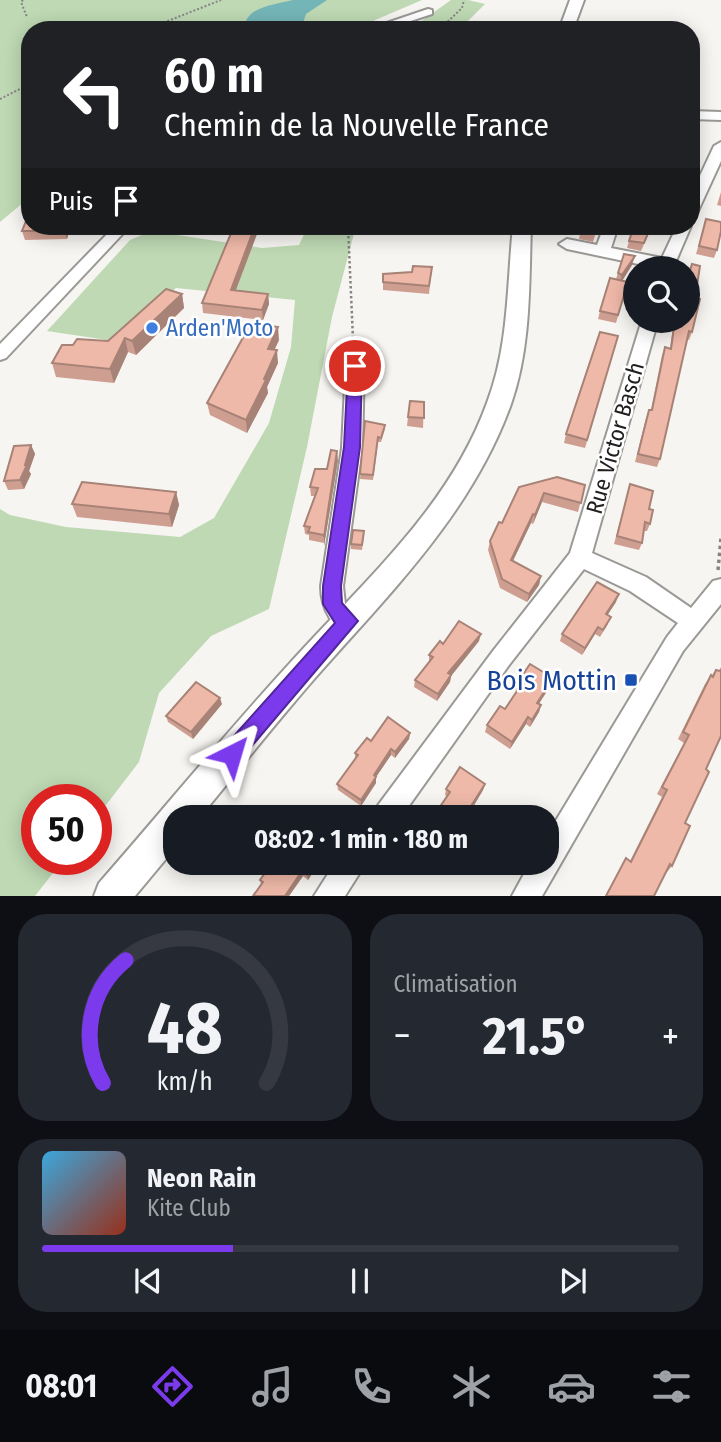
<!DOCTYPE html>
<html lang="fr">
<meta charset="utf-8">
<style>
:root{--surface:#171b24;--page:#242831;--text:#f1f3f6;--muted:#9ea1a6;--line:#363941;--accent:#7c3aed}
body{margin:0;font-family:"Fira Sans Condensed",sans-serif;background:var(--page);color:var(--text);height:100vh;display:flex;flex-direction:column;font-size:26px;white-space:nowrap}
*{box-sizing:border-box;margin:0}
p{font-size:23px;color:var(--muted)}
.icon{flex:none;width:38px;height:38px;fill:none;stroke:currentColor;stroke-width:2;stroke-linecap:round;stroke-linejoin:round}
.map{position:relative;height:896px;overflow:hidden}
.side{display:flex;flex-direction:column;gap:18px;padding:18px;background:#0d0f14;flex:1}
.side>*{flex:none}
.banner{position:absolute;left:21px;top:21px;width:679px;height:214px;border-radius:28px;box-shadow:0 4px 18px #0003;background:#202124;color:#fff;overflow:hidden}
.fabs{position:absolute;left:623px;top:256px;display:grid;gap:14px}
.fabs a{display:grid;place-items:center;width:77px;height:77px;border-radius:50%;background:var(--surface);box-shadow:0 4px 18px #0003;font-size:35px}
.speed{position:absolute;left:21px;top:784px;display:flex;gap:14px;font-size:35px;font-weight:700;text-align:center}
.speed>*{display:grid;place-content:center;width:91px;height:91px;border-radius:50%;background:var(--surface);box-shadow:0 4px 18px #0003;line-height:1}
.speed .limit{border:10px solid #d22;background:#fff;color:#111}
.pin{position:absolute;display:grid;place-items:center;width:60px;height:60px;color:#fff;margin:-30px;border:4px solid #fff;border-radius:50%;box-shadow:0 2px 7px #0007}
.me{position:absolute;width:77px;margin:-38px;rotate:40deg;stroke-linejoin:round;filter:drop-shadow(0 0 5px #0008)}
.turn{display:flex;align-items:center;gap:24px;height:147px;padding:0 28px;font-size:32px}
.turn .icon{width:91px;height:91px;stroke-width:2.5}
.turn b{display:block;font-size:49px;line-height:60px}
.then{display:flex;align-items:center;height:66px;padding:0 28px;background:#0003;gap:14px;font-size:26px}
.big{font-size:52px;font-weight:700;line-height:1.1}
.side .widget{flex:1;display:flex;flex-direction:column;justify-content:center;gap:10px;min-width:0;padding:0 24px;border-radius:28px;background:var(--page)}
.side .dial{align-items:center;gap:0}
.dial svg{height:182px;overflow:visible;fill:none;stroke:var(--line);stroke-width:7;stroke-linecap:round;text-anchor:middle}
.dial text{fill:var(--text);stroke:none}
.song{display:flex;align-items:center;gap:21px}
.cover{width:84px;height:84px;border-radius:10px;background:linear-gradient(135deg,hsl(200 70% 55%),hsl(10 70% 35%))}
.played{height:7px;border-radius:4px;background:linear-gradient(90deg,var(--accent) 30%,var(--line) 30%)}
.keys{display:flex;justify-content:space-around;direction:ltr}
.heat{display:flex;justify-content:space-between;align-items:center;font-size:38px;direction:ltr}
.side .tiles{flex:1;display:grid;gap:18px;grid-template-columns:1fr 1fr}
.widget:last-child{grid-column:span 2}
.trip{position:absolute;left:163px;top:805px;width:396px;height:70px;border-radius:28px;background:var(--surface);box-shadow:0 4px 18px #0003;font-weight:700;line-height:70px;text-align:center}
.tab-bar{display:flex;height:112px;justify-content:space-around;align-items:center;background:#090b0e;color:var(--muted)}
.tab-bar .icon{width:49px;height:49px}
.tab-bar .current{color:var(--accent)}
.tab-bar b{font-size:32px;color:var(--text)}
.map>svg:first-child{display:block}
</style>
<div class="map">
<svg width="721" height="896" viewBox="0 0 721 896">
<rect width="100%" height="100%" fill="#f7f5f1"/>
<g fill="#bed9b4">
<polygon points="0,0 422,0 352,30 30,30 30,197 0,222"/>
<polygon points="451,0 468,0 485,4 459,30 409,30"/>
<polygon points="308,226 356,226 332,317 307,447 269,609 211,636 159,693 139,762 96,818 96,800 37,800 37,859 64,859 35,896 0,896 0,509 10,515 66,527 180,537 214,518 269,423 291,347 295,300 176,288 114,341 47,331 130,240 151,231 262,248 299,245"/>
</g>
<path fill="#74b5b7" d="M293 0H327L306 14 303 23C288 30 257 36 246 21 252 6 278 4 293 0Z"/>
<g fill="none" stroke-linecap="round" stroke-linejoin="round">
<defs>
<g id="minor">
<polygon points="428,9 432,10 432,14 383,30 366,30"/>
<polygon points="691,111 721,112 721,120 691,119"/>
<polygon points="721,142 721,161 698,211 691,215 691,195 714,146"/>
<polygon points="115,226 130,226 6,358 0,360 0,344"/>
<polygon points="604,226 618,226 611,248 662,258 677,226 691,226 673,268 657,268 567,249 559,244 567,239 597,245"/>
<polygon points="642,320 658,320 592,553 646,577 691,608 713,581 721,579 721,604 683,651 542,896 512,896 530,863 546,863 546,837 667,637 678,623 630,591 584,569 509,665 401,817 372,817 376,808 493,651 570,553"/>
<path d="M355 360 364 366 362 448 343 586 345 604 359 621 356 628C332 637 321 605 321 586L342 448 346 366Z"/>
<polygon points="335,863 366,863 345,896 314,896"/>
</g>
<g id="major">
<polygon points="570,0 584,0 573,30 559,30"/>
<path d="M513 226H531C529 285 531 347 511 404 472 513 389 594 315 678 275 724 238 771 200 817H175V848L135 896H94L99 883C163 810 224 735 290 663 363 582 449 508 487 403 509 346 507 285 513 226Z"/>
</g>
</defs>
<use href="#minor" stroke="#9b9996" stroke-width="4"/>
<use href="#major" stroke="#9b9996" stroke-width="4"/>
<g stroke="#878583" stroke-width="2" stroke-dasharray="2 2" stroke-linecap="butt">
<polyline points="23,0 21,2 27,17"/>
<polyline points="161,24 179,30"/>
<polyline points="145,30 221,0"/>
<polyline points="439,30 462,8 464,0"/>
<polyline points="0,99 30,84"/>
</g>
<polyline stroke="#878583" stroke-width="2.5" stroke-dasharray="2.5 2.5" stroke-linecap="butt" points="348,226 353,339"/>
<g stroke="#878583" stroke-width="3.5" stroke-dasharray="3.5 3.5" stroke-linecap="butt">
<polyline points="352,337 354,354"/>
<polyline points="718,570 721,538"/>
</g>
<use href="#minor" fill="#fff" fill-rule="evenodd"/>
<use href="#major" fill="#fff" fill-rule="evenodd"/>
</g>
<g fill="#ce9f91">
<polygon points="721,192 721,206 717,205"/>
<polygon points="706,219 717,250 714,258 696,254"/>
<polygon points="71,226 67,239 25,240 22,231"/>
<polygon points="234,226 260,226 236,290 268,294 269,304 263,320 203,313 202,303"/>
<polygon points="598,226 593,242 579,239 581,229"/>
<polygon points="652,226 641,251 627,248 629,241"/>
<polygon points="632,265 622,281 628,282 616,323 598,319 600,311 616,279 618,273"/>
<polygon points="432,267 429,294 383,290 383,274 412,272"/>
<polygon points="182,294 184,308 136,355 128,352 114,383 56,377 52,363 73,345 108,341"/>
<polygon points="695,298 692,332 689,340 687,339 660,459 657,467 635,462 646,418 649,410 651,410 662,355 665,347 670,348 674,320 688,320"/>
<polygon points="618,336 585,448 564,443 566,434"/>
<polygon points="279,340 274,350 278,363 267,387 268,393 247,433 210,415 207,403"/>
<polygon points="424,402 423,428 407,426 408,417"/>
<polygon points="365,421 385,425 385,429 381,442 378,442 373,480 360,479"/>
<polygon points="31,445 35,454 29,471 31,474 24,489 8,490 4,481"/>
<polygon points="338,460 324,546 324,543 309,540 309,535 305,534 304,526 315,496 311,496 310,487"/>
<polygon points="630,484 649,509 650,524 647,531 644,531 642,543 639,550 614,544"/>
<polygon points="585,485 578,512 542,502 533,524 531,523 513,561 541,576 539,585 527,602 500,588 488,550 490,541 502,523 519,487"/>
<polygon points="176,492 179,505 172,527 77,517 72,504"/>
<polygon points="364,536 362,550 351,549 351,544"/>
<polygon points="616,602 607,615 608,624 600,637 595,634 582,655 560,641 562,634"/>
<polygon points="479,641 451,676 450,682 437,701 414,687 415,680 429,662 429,655 443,644"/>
<polygon points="721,667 721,736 706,769 685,823 672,866 667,872 666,871 654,896 605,896 626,858 630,861 662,797 657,794 684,743 678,739 705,684 716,670 719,671"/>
<polygon points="517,683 551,685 539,704 541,705 539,712 530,727 526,724 510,749 485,732 487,725 505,709 517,691 515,690"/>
<polygon points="222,704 193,739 168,722 166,716"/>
<polygon points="410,733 409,739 395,758 391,755 376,777 376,783 361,806 338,790 337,784 355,759 355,753 371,741"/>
<polygon points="485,784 483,790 470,812 445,795 446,789"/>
<polygon points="319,863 308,880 303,876 289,896 253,896 261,885 260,880"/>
</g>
<g fill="#a78276">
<polygon points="66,226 71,226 67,239 64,231"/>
<polygon points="255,226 260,226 232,300 231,290"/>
<polygon points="635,256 632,265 620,284 622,275"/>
<polygon points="182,294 184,308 136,355 132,341"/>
<polygon points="268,294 269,304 263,320 262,310"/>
<polygon points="278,327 279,340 269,362 268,349"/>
<polygon points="125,338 128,352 114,383 110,369"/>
<polygon points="277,350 278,363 267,387 268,393 247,433 246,420"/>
<polygon points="31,445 35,454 29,471 31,474 24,489 20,480"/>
<polygon points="337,451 338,460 324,546 324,537"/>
<polygon points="176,492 179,505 172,527 169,514"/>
<polygon points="544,493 542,502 533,524 535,515"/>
<polygon points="533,514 531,523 509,569 511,560"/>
<polygon points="541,576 539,585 527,602 529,594"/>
<polygon points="619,594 616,602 603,622 606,614"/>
<polygon points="598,627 595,634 582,655 585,648"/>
<polygon points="481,634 479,641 451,676 450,682 437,701 438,694 448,673"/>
<polygon points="553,678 551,685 535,709 537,703"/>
<polygon points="220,698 222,704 193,739 191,732"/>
<polygon points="541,705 539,712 530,727 532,720"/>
<polygon points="528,717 526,724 510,749 512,742"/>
<polygon points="410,733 409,739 395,758 395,752"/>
<polygon points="391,749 391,755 376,777 376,783 361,806 361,800 374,775"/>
<polygon points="485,784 483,790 467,817 468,811"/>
<polygon points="315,863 319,863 308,880 307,875"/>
<polygon points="302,871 303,876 289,896 285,896"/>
</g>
<g fill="#efb9a9" stroke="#a78276" stroke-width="2">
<polygon points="691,118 696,119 691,132"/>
<polygon points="30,211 30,226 66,226 64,231 22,231"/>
<polygon points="706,219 721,222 721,231 717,250 699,246"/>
<polygon points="234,226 255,226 231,290 268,294 262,310 202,303"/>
<polygon points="582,226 597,226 595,232 581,229"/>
<polygon points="634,226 651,226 644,243 629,241"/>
<polygon points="624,254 635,256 622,275 618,273"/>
<polygon points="692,264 700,266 695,298 700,299 692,332 689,331 660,459 638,454 649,410 652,410 665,347 671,349 675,320 688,320 688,277"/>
<polygon points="413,266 432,267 429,286 383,282 383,274 412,272"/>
<polygon points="610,278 628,282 618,315 600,311"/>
<polygon points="166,289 182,294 132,341 125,338 110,369 52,363 62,345 73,345 77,339 108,341"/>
<polygon points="251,323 278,327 268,349 277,350 264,379 266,380 246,420 207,403"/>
<polygon points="600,332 618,336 587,440 566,434"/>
<polygon points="410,401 424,402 424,418 408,417"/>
<polygon points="365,421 385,425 381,438 378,437 373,475 360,474"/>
<polygon points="31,445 25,465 27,465 20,480 4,481 14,446"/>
<polygon points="331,450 337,451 324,537 324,535 308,532 310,527 304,526 318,488 310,487 315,469 327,469"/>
<polygon points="557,477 585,485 581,503 544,493 535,515 533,514 511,560 541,576 529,594 502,579 490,541 499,522 502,523 519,487"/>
<polygon points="82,482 176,492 169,514 72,504"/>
<polygon points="630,484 653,491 649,509 653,510 650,524 645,522 642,543 617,536"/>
<polygon points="353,530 364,531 362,545 351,544"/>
<polygon points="597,582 619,594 606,614 611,617 603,630 598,627 585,648 562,634"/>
<polygon points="459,621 481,634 448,673 451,675 438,694 415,680 433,657 429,655 440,641 443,644"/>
<polygon points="530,664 553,678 537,703 541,705 532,720 528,717 512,742 487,725 500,706 505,709 521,685 517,683"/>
<polygon points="716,670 720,671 721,670 721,736 706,769 709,772 685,823 690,826 672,866 670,864 654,896 606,896 626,858 631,862 667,790 662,787 689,735 683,732 711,675 713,677"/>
<polygon points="196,682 220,698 191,732 166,716"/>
<polygon points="388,717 410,733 395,752 391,749 374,775 376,777 361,800 337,784 358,755 355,753 367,738 371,741"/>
<polygon points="460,767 485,784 468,811 473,814 471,817 433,817 450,792 446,789"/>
<polygon points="272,863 315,863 307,875 302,871 285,896 253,896 263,882 260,880"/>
</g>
<polygon fill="#7c3aed" stroke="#51269a" stroke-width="2" points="355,361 362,366 360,447 341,586 342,603 358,621 239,761 232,764 224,761 221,754 224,747 335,623 323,604 323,586 344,447 348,366"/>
<circle fill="#3f7fe0" stroke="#fff" stroke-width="2.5" cx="152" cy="328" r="7"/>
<rect fill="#1a4fb4" stroke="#fff" stroke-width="2.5" x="624" y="673" width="14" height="14" rx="3.5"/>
<g text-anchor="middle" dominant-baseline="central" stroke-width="5" stroke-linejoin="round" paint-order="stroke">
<g font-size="23" fill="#366cbe" stroke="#fff" text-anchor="start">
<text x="166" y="328">Arden'Moto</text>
</g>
<g font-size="23" fill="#21201f" stroke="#fff">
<text transform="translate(615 438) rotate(-74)">Rue Victor Basch</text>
</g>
<g font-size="28" fill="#164399" stroke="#fff" text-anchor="end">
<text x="617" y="680">Bois Mottin</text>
</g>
</g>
</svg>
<div class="fabs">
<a><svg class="icon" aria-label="search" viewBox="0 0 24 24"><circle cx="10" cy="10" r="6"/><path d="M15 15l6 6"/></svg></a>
</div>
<div class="speed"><div class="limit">50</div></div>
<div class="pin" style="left:355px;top:366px;background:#d93025"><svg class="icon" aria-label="arrive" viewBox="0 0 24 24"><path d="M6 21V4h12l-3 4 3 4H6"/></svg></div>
<svg class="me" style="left:232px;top:754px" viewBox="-20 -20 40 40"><path d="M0-17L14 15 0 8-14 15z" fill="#7c3aed" stroke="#fff" stroke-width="4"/></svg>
<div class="trip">08:02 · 1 min · 180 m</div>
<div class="banner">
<div class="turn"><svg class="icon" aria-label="left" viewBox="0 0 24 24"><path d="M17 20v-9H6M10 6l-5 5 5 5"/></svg><div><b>60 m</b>Chemin de la Nouvelle France</div></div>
<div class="then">Puis<svg class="icon" aria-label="arrive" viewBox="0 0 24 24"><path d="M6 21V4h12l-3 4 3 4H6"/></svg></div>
</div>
</div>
<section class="side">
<div class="tiles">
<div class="widget dial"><svg viewBox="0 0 100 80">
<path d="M14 69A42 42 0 1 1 86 69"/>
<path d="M14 69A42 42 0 0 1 24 15" stroke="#7c3aed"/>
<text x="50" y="56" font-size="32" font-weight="700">48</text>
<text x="50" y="72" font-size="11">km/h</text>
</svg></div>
<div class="widget"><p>Climatisation</p>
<div class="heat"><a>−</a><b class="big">21.5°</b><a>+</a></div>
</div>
<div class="widget">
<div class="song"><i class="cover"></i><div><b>Neon Rain</b><p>Kite Club</p></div></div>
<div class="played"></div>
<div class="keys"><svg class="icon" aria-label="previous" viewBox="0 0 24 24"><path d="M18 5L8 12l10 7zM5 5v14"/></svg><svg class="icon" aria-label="pause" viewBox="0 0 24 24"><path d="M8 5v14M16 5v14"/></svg><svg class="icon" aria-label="next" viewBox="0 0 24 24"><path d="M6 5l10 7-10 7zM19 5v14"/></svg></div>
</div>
</div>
</section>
<nav class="tab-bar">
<b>08:01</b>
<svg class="icon current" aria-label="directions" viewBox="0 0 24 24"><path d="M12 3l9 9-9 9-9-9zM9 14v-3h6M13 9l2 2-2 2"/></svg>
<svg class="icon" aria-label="music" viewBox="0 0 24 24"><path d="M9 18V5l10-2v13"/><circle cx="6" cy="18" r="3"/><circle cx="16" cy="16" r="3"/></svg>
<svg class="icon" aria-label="phone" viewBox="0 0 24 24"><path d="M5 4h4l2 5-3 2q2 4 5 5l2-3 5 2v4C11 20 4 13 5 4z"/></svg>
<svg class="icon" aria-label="climate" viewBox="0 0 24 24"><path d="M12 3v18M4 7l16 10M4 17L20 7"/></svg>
<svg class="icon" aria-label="car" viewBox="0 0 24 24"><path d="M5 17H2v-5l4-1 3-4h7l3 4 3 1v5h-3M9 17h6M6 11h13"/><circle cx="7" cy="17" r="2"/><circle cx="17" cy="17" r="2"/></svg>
<svg class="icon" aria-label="filters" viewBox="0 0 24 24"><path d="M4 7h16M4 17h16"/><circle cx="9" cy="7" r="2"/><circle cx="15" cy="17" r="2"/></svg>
</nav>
